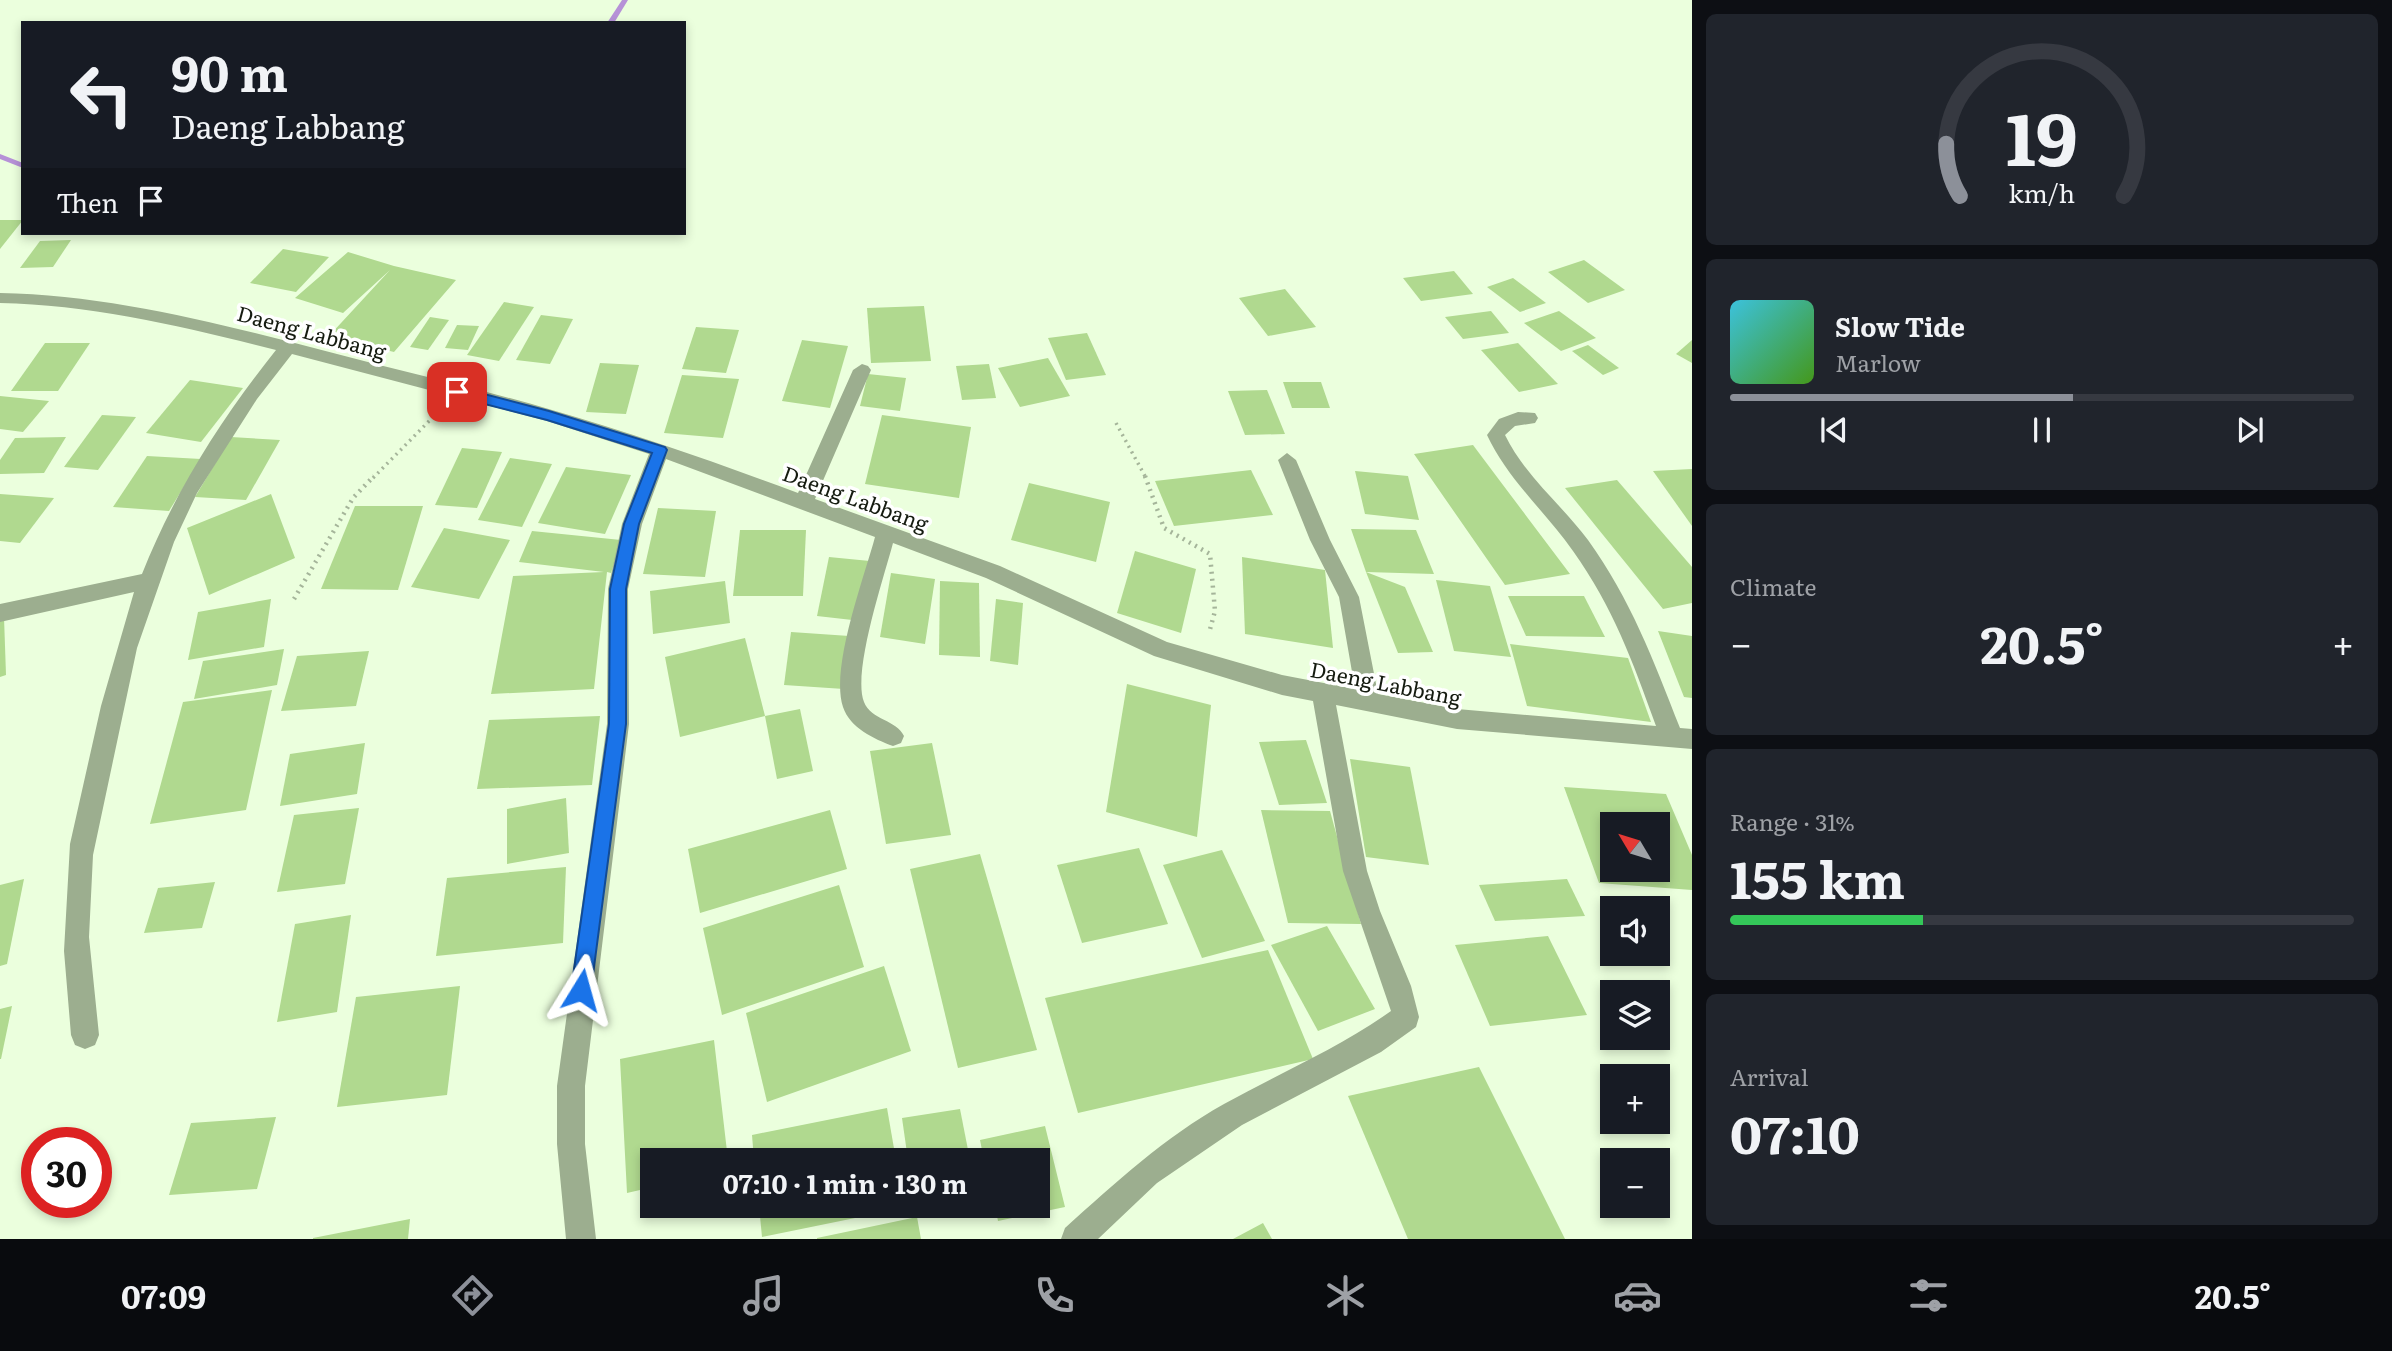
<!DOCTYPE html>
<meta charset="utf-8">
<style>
:root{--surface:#171b24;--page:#20242c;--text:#f1f3f6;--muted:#9ea1a6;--line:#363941;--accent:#8c9099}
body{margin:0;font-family:Literata,serif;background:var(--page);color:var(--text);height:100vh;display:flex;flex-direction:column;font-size:26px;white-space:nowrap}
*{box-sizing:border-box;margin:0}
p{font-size:23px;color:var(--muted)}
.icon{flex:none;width:38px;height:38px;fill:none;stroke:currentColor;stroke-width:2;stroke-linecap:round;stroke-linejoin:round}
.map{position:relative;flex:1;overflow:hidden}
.drawer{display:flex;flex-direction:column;gap:14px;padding:14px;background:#0d0f14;width:700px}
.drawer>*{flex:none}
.top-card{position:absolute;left:21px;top:21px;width:665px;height:214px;border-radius:0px;box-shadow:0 4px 10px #0003;background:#171b24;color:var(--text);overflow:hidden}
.needle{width:46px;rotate:308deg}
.controls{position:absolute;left:1600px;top:812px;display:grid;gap:14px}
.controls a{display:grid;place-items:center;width:70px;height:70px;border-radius:0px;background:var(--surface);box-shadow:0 4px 10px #0003;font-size:35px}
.speed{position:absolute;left:21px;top:1127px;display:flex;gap:14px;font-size:35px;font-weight:700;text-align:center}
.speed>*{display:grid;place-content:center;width:91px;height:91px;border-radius:50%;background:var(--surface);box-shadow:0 4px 10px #0003;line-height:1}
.speed .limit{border:10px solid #d22;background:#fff;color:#111}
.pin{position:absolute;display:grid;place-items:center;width:60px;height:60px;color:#fff;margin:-30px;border-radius:14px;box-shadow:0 4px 10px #0006}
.me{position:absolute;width:77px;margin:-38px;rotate:8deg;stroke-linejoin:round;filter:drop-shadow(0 0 5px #0008)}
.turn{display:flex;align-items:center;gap:24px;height:147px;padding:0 35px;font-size:32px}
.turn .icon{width:91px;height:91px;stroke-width:2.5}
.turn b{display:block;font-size:49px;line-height:60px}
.then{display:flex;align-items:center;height:66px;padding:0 35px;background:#0003;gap:14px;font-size:26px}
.big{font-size:52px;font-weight:700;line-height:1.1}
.drawer .card{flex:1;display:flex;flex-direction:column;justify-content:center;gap:10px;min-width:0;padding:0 24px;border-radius:10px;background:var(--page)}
.drawer .dial{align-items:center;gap:0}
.dial svg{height:182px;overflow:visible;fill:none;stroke:var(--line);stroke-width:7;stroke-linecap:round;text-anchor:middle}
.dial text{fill:var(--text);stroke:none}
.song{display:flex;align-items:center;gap:21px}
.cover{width:84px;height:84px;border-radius:10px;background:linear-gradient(135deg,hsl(190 70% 55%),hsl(100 70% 35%))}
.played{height:7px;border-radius:4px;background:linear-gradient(90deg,var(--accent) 55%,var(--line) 55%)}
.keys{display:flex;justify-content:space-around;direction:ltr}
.heat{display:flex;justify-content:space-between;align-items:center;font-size:38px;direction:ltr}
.charge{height:10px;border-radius:5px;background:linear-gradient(90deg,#34c759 31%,var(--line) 0)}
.trip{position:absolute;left:640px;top:1148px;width:410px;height:70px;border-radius:0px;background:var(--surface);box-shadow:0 4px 10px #0003;font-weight:700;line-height:70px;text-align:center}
.menu{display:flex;height:112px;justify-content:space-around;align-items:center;background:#090b0e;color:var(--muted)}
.menu .icon{width:49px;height:49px}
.menu .active{color:var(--accent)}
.menu b{font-size:32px;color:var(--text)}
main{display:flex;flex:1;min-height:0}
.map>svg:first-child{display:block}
</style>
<main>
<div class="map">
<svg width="1692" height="1239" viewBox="0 0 1692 1239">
<rect width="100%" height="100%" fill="#ebffdd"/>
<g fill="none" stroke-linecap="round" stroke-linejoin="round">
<g fill="#b691d7" fill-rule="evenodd">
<polygon points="622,0 628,0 614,23 607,23"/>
<polygon points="0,154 23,163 23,168 0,159"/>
</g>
</g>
<g fill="#b0d98f" fill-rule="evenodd">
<polygon points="0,220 23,220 0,249"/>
<polygon points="71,240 53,267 20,268 40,241"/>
<polygon points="283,249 329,257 296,292 250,283"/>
<polygon points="348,252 394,266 456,280 394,352 329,336 390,270 343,313 295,298"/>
<polygon points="1584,260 1625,290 1588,303 1548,272"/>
<polygon points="1454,271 1473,294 1421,301 1403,278"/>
<polygon points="1513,278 1546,303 1520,312 1487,287"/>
<polygon points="1285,289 1316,327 1268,336 1239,298"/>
<polygon points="504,302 534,307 499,361 467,355"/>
<polygon points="924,306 931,361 871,363 867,308"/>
<polygon points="1491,311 1509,333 1463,339 1445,317"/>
<polygon points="1559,311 1596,338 1561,351 1524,323"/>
<polygon points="541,315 573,319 550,364 516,360"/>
<polygon points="430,317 449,320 428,350 410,347"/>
<polygon points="457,325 479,326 468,350 445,348"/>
<polygon points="696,327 739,330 726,373 682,369"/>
<polygon points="1087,333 1106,375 1066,380 1048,338"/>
<polygon points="802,340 848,346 830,408 782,401"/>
<polygon points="1692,340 1692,363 1676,354"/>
<polygon points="45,343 90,343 58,391 11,391"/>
<polygon points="1518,343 1558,384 1519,392 1481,350"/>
<polygon points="1588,345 1619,368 1603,375 1572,351"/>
<polygon points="1048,358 1070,396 1020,407 998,368"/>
<polygon points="600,363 639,365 626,414 586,412"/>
<polygon points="989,364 996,398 962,400 956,366"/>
<polygon points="868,374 906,378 900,411 860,406"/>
<polygon points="682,375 739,379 723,438 664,433"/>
<polygon points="190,380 243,388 201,442 146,433"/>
<polygon points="1283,382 1321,382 1330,408 1292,408"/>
<polygon points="1267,390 1285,434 1245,435 1228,391"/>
<polygon points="0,396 49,401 23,432 0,429"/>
<polygon points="102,415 136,417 98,470 64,467"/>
<polygon points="882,415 971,427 959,498 865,484"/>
<polygon points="66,437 44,473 0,474 0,460 15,438"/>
<polygon points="231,437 280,440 246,500 195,497"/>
<polygon points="1473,445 1503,485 1570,574 1505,585 1414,454"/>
<polygon points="462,448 502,452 477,508 435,505"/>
<polygon points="147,456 201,459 169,511 113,507"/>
<polygon points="510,458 552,464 522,527 478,520"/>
<polygon points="566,467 631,475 605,534 538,523"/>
<polygon points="1692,469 1692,526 1653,471"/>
<polygon points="1251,470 1273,515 1174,526 1155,481"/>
<polygon points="1355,471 1408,476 1419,520 1365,514"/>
<polygon points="1617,480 1692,567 1692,603 1663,609 1565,488"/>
<polygon points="1029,483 1110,502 1096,562 1011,540"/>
<polygon points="0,494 54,498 20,543 0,541"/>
<polygon points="271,494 295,558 209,595 187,528"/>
<polygon points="355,506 423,506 398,590 321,589"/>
<polygon points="658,508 716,511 705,577 643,574"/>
<polygon points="444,528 510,540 479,599 411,587"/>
<polygon points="1351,529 1416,530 1434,574 1366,572"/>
<polygon points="740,530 806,530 803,596 733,596"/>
<polygon points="532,531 621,540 611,573 607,572 594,689 491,694 513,576 604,572 519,562"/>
<polygon points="1135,551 1196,569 1181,633 1117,613"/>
<polygon points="829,557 880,562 870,622 817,616"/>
<polygon points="1242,557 1325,570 1333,648 1245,634"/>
<polygon points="1366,572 1405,587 1433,652 1398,653"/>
<polygon points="891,573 935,579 925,644 880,637"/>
<polygon points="1436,580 1490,586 1511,657 1454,651"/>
<polygon points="725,581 730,623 653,634 650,591"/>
<polygon points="940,581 979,583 980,657 939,655"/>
<polygon points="1508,596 1584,596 1605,637 1526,636"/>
<polygon points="271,599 264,647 188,660 198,612"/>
<polygon points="996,599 1023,603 1018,665 990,661"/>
<polygon points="4,617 6,675 0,677 0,619"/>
<polygon points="1658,631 1692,636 1692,698 1684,697"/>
<polygon points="791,632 864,637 859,690 784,685"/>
<polygon points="745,638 765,716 680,737 665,657"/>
<polygon points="1510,644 1628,658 1651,722 1527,706"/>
<polygon points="284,649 277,685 194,699 203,661"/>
<polygon points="369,651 356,706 281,711 297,656"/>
<polygon points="1127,684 1211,705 1197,837 1106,812"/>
<polygon points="272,690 246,810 150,824 183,702"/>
<polygon points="800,709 813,771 777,779 765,716"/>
<polygon points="600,716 592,785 477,789 489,720"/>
<polygon points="1306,740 1327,803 1279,805 1259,742"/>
<polygon points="365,743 357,794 280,806 290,754"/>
<polygon points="932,743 951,835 886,844 870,751"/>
<polygon points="1350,759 1410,767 1429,865 1366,857"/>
<path d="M1564 787 1666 794 1692 855V890L1599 883ZM1612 824H1657V870H1612Z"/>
<polygon points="566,798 569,853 507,864 507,809"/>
<polygon points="359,808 345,884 277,892 294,815"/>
<polygon points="830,810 847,869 700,913 688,849"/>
<polygon points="1261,810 1330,811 1361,924 1288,923"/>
<polygon points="1139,848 1168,924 1082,943 1057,865"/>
<polygon points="1222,850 1265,941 1202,958 1163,865"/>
<polygon points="980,854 1037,1050 958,1068 910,869"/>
<polygon points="566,867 563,943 436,956 447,878"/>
<polygon points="24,879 7,964 0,966 0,885"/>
<polygon points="1567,879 1585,916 1495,921 1479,885"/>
<polygon points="215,882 202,928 144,933 158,888"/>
<polygon points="839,885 864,967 722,1015 703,928"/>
<polygon points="351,915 337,1012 277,1022 295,924"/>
<polygon points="1327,926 1375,1009 1318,1031 1271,945"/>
<polygon points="1548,936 1587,1015 1490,1026 1455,945"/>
<polygon points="1268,950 1313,1059 1078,1113 1045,998"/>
<polygon points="884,966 911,1051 767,1102 746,1013"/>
<polygon points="460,986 447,1095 337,1107 356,997"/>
<polygon points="12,1006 1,1059 0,1059 0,1009"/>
<polygon points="714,1040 728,1160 653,1160 653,1187 627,1193 620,1059"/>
<polygon points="1479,1067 1565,1239 1408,1239 1348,1096"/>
<polygon points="887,1108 896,1160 754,1160 752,1135"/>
<polygon points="960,1109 970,1160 908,1160 902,1118"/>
<polygon points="276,1117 257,1189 169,1195 191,1123"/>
<polygon points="1045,1126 1065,1207 998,1221 995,1206 1038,1206 1038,1160 984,1160 980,1140"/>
<polygon points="759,1206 908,1206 909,1207 762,1237"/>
<polygon points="917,1217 921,1239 817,1239 817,1238"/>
<polygon points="410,1219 408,1239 313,1239 313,1238"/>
<polygon points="1263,1223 1272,1239 1233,1239"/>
</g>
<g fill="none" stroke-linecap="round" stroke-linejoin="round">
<g stroke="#a5b59a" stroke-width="3.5" stroke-dasharray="2 4.5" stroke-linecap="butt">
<polyline points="1116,423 1146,478"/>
<polyline points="373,478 435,415"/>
</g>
<g stroke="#a5b59a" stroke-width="4.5" stroke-dasharray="2 5" stroke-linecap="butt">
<polyline points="1145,476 1164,528 1210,554 1215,611 1209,633"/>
<polyline points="294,599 353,498 374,476"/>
</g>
<path fill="#9cae8f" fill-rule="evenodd" d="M0 293C114 295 228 326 337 354 409 373 481 389 552 410 636 434 717 463 798 493L853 370 862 364 868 366 871 370 815 499 1000 566 1167 642 1282 675 1355 689 1339 597 1310 540 1278 460 1287 453 1296 460 1330 540 1359 597 1378 694 1457 709 1656 726C1632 660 1614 609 1573 551 1545 511 1508 480 1487 435L1499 419 1518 412 1535 413 1538 418 1535 423 1515 426 1505 435C1525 476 1561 504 1588 540 1631 600 1653 659 1680 728L1692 729V749L1457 729 1336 705 1367 871 1380 911 1411 986 1419 1017 1416 1027 1381 1052 1242 1125 1157 1183 1098 1239H1061L1065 1228C1115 1183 1165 1137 1224 1104 1280 1073 1339 1048 1391 1011L1343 871 1313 701 1282 695 1154 656 986 578 893 543C884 577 852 672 864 702 871 720 897 720 904 736L901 743 893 746C874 739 850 728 843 707 830 668 864 578 875 537L666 459 642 524 628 589 629 724 585 1086V1144L596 1239H566L557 1144V1086L607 724 608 589 622 524 649 454 547 421 292 354 257 399 197 493 174 542 137 648 93 855 89 937 99 1035 95 1045 85 1049 75 1045 71 1035 64 951 70 844 101 706 134 592 0 622V604L142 574C175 491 221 419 276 350 186 327 93 305 0 303Z"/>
</g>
<polygon fill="#1a73e8" stroke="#114b97" stroke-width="2" points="457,387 549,411 665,447 667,450 639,524 626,589 626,724 591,990 588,997 581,1000 574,997 571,990 609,724 610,589 624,524 652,453 547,420 453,396 451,392"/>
<g text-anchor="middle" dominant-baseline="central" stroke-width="7" stroke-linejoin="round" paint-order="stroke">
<g font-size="21" fill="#151b10" stroke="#fff">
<text transform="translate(312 331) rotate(15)">Daeng Labbang</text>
<text transform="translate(856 497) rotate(20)">Daeng Labbang</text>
<text transform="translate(1386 682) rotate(11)">Daeng Labbang</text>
</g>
</g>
</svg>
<div class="controls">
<a><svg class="needle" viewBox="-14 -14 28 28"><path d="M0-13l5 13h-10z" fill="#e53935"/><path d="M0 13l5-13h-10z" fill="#9ea1a6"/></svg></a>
<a><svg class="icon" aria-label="sound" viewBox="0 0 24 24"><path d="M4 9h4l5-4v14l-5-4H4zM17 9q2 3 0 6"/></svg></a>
<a><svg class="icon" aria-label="layers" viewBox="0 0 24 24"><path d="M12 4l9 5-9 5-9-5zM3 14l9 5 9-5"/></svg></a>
<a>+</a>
<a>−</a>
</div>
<div class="speed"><div class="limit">30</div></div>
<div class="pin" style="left:457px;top:392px;background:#d93025"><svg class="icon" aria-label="arrive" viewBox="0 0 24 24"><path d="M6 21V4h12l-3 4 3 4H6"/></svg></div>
<svg class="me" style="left:581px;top:990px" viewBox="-20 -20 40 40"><path d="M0-17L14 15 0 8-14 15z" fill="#1a73e8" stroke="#fff" stroke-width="4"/></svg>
<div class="trip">07:10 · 1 min · 130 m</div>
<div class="top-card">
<div class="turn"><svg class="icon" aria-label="left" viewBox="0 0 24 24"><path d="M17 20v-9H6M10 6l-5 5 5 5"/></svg><div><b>90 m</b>Daeng Labbang</div></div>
<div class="then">Then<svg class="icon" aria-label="arrive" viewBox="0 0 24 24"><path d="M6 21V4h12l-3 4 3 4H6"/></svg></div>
</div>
</div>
<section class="drawer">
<div class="card dial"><svg viewBox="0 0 100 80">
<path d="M14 69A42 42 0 1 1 86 69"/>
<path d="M14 69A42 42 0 0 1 8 46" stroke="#8c9099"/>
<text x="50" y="56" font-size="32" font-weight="700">19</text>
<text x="50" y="72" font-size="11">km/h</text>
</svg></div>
<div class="card">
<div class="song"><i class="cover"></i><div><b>Slow Tide</b><p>Marlow</p></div></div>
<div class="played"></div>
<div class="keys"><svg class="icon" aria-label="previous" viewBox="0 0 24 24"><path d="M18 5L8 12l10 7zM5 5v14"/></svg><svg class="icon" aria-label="pause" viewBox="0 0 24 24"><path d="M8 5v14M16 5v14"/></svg><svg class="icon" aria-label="next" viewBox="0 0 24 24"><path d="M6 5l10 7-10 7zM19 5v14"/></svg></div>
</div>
<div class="card"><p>Climate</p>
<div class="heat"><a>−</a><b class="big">20.5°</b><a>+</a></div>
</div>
<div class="card"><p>Range · 31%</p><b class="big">155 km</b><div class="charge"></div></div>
<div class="card"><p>Arrival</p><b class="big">07:10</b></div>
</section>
</main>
<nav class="menu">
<b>07:09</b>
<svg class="icon active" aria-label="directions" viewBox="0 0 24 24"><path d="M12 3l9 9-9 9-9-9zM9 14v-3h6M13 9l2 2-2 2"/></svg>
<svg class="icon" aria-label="music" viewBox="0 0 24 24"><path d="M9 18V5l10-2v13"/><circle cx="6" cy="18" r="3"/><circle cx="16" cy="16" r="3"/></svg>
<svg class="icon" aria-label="phone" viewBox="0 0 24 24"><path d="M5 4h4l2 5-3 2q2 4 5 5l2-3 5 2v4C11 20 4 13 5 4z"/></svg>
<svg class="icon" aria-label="climate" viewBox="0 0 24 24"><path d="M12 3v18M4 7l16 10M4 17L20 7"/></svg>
<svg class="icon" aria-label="car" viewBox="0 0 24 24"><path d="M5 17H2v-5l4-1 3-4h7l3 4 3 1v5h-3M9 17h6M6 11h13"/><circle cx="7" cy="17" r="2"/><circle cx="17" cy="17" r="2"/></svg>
<svg class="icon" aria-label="filters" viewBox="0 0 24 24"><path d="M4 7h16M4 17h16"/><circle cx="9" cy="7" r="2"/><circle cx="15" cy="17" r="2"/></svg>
<b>20.5°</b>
</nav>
